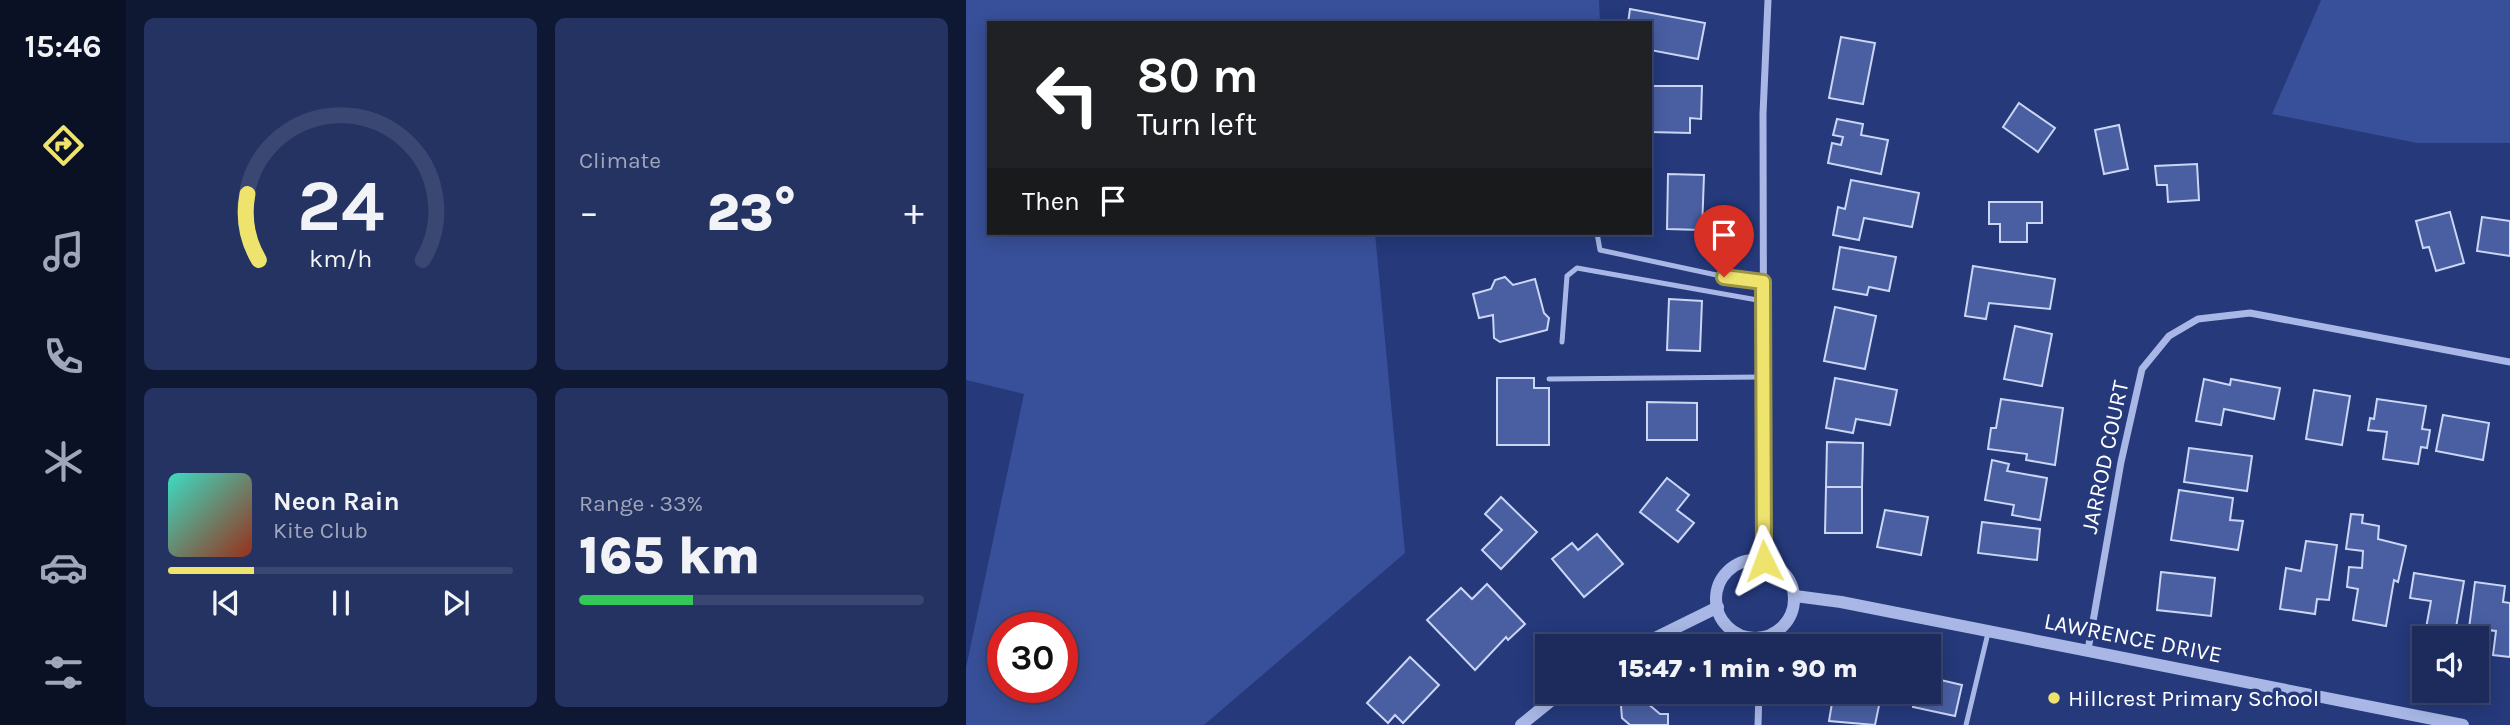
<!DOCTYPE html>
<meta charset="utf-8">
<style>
:root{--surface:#1c2b5c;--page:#253362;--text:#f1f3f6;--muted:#a0a7bb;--line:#3a4772;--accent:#eee36d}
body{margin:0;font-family:Karla,sans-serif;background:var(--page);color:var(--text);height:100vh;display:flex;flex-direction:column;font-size:26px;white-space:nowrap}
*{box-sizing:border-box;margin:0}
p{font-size:23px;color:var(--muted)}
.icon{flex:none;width:38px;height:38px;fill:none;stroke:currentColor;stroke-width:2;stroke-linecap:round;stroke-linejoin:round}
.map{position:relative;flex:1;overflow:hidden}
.drawer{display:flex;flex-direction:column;gap:18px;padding:18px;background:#0f1833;width:840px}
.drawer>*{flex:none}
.guide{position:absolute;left:21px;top:21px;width:665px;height:214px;border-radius:0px;box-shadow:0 4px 18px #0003,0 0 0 2px var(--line);background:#202124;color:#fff;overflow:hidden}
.controls{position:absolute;left:1446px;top:626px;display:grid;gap:14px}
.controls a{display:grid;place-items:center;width:77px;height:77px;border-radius:0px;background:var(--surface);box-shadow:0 4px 18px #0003,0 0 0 2px var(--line);font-size:35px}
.speed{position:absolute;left:21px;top:612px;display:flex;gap:14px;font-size:35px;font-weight:700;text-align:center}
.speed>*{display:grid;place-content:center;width:91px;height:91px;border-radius:50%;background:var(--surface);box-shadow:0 4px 18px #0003,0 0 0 2px var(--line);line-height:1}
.speed .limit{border:10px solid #d22;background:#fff;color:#111}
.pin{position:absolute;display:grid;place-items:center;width:60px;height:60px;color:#fff;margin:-72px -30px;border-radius:50% 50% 50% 0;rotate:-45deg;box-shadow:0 0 7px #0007}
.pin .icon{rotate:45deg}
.me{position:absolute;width:77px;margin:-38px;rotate:357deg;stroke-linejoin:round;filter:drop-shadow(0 0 5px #0008)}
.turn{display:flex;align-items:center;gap:24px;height:147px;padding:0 35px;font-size:32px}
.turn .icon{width:91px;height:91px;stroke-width:2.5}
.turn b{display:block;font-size:49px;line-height:60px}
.then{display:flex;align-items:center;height:66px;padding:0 35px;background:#0003;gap:14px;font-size:26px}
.big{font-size:52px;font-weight:800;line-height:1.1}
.drawer .card{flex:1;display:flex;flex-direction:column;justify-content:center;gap:10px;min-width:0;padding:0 24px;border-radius:10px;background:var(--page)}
.drawer .dial{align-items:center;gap:0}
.dial svg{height:182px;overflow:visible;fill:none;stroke:var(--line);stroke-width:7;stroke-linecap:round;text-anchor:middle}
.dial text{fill:var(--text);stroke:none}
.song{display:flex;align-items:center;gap:21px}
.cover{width:84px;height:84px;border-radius:10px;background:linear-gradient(135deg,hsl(170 70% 55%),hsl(10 70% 35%))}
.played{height:7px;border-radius:4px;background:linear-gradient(90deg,var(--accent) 25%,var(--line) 25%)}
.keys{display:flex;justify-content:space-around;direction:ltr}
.heat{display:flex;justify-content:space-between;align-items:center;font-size:38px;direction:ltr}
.charge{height:10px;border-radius:5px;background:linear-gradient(90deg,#34c759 33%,var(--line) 0)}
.drawer .tiles{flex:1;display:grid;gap:18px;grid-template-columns:repeat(2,1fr)}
.trip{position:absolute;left:569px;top:634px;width:406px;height:70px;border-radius:0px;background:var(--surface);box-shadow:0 4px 18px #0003,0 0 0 2px var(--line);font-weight:800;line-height:70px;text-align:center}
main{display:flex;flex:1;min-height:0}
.tab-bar{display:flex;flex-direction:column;width:126px;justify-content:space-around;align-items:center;background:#0b1125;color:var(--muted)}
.tab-bar .icon{width:49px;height:49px}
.tab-bar .current{color:var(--accent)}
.tab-bar b{font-size:32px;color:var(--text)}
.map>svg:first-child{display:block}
</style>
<main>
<nav class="tab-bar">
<b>15:46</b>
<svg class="icon current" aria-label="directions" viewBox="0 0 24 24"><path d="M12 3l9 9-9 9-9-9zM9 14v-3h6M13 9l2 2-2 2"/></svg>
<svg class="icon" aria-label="music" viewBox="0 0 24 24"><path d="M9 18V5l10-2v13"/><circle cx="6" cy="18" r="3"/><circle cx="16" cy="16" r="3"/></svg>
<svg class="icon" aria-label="phone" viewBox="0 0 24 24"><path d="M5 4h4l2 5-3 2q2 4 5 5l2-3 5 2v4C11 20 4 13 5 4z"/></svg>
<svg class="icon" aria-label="climate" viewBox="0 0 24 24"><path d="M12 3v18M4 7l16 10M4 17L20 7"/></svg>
<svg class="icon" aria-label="car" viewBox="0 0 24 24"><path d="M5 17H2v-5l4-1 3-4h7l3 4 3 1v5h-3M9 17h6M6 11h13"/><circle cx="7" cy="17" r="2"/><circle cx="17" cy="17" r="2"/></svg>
<svg class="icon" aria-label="filters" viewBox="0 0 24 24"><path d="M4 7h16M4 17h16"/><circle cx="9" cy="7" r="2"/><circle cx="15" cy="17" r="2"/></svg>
</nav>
<section class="drawer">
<div class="tiles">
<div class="card dial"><svg viewBox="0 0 100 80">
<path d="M14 69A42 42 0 1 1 86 69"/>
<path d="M14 69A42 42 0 0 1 9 40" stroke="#eee36d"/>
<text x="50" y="56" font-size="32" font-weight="700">24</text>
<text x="50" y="72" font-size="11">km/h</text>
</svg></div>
<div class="card"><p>Climate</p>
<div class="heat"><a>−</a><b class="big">23°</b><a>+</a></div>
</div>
<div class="card">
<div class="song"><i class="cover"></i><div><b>Neon Rain</b><p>Kite Club</p></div></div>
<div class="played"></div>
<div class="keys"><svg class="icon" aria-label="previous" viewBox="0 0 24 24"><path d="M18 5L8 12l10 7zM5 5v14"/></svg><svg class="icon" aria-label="pause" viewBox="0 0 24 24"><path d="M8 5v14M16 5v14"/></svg><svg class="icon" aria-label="next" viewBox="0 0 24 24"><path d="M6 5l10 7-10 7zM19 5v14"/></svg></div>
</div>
<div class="card"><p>Range · 33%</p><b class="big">165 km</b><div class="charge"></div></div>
</div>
</section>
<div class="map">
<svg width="1544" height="725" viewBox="0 0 1544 725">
<rect width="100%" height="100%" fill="#25397b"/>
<g fill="#385099" fill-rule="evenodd">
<path d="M0 0H633L634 23H23V233H409L439 553 238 725H0V668L58 394 0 380ZM37 628H96V688H37Z"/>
<polygon points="1355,0 1544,0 1544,143 1451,143 1306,114"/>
</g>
<g fill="#495fa2" stroke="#cbd5f4" stroke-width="2">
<polygon points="664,9 739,23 732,59 684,50 684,23 662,23"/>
<polygon points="875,37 909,43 897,104 863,98"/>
<polygon points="684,86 736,86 735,119 724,118 724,133 684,132"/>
<polygon points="1053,103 1089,128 1072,152 1037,127"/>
<polygon points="871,119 897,124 895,135 922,140 915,174 862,163 866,143 875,145 877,137 867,135"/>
<polygon points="1153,125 1162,169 1138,174 1129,130"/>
<polygon points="1231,164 1233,200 1202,202 1201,185 1191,185 1189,166"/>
<polygon points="702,174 738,175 736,230 701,229"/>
<polygon points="885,180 953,193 946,227 898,218 893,240 867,235 872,207 879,209"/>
<polygon points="1023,202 1076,202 1076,223 1061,223 1061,242 1034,242 1034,224 1023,224"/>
<polygon points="1484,212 1498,263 1470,271 1463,247 1457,248 1450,221"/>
<polygon points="1516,217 1544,221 1544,256 1511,251"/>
<polygon points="874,247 930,257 923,291 903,287 901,295 867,289"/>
<polygon points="1007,266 1089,279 1084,309 1023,303 1020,319 999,316"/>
<polygon points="539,277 547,285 569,279 578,313 583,318 581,330 534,342 528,338 527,315 513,318 507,294 525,289 529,280"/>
<polygon points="703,299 736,301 734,351 701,350"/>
<polygon points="869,307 910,316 899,369 858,361"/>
<polygon points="1049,326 1086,334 1076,386 1038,379"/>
<polygon points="531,378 568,378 568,388 583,388 583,445 531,445"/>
<polygon points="869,378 931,390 924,425 890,419 887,433 860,428"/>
<polygon points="1238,379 1264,385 1265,379 1314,388 1308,419 1258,409 1255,425 1230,421"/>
<polygon points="1348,390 1384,396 1376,445 1340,439"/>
<polygon points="1035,399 1097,408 1089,465 1060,460 1061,454 1022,449 1025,428 1030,428"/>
<polygon points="1411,399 1460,406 1456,429 1464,430 1461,448 1455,447 1452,464 1417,459 1421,432 1402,430 1404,418 1408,419"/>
<polygon points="681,402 731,403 731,440 681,440"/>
<polygon points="1477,415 1523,423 1517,460 1470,451"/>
<polygon points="861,442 897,443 896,487 860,487"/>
<polygon points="1223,448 1286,456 1281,491 1218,482"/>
<polygon points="1026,460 1043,464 1041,471 1081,478 1074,520 1046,515 1048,505 1019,500"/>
<polygon points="701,478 723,495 711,510 728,523 712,542 674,512"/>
<polygon points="860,487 896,487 896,533 859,533"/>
<polygon points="1213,490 1267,498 1264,520 1277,521 1272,550 1205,540"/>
<polygon points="535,497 571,532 535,569 516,550 536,530 519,514"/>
<polygon points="919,510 962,517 955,555 911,547"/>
<polygon points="1385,514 1397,515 1396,523 1413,526 1412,539 1440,546 1432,582 1428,580 1420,626 1387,620 1392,589 1381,587 1383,567 1396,568 1397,551 1380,549"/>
<polygon points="1016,522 1074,529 1071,560 1012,553"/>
<polygon points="631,534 657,564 618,597 586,559 606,543 612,550"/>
<polygon points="1340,541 1371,545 1363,600 1351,599 1349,614 1314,609 1320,568 1335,571"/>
<polygon points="1195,572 1249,578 1245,616 1191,610"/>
<polygon points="1448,573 1498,581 1488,639 1458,639 1465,601 1444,598"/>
<polygon points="1509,582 1539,586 1537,602 1544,603 1544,657 1527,655 1530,631 1503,628"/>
<polygon points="521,584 559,624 542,640 540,637 509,670 461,620 495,588 506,599"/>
<polygon points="444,657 473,685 437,723 429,715 422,723 401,703"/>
<polygon points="962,677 996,685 989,716 947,707 950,691 962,691"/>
<polygon points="868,691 916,691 909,725 863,721"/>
<polygon points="674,697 694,714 702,714 702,725 664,725 656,718 655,706 663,698"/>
</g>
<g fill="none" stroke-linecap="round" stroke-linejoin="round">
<g stroke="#a8b7e5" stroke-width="5">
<polyline points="631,233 634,250 783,282 797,282"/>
<polyline points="596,342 601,276 611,268 797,301"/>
<polyline points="583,379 797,377"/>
<polyline points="1000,725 1022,633"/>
</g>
<g stroke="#a8b7e5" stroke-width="7">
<polyline points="798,561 797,114 802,0"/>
<polyline points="790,638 791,646"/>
<polyline points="1122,650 1155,462 1176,369 1203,336 1232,319 1284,313 1544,362"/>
<polyline points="792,725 793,691"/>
</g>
<g stroke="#a8b7e5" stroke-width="12">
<circle cx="789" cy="599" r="39"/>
<polyline points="829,596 875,602 1497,725"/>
<polyline points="673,646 752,607"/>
<polyline points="555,725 597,691"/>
</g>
</g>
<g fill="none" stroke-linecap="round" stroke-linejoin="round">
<defs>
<polyline id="route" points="758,277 797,282 798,561"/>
</defs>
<use href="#route" stroke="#9b9447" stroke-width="18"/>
<use href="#route" stroke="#eee36d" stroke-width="12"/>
</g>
<circle fill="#eee36d" stroke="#25397b" stroke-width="2.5" cx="1088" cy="698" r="7"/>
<g text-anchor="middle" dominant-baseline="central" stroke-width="7" stroke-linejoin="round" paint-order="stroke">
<g font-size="23" fill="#fff" stroke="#25397b">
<text transform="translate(1139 457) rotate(-78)">JARROD COURT</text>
<text transform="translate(1167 638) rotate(11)">LAWRENCE DRIVE</text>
</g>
<g font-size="23" fill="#fff" stroke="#25397b" text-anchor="start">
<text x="1102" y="698">Hillcrest Primary School</text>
</g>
</g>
</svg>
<div class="controls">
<a><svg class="icon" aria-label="sound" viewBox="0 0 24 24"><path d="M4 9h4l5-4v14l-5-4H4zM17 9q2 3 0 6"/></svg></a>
</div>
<div class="speed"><div class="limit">30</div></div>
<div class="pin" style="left:758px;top:277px;background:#d93025"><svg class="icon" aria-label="arrive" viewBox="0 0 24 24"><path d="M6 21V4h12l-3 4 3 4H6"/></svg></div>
<svg class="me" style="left:798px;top:561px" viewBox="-20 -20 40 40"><path d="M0-17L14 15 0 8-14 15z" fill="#eee36d" stroke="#fff" stroke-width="4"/></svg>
<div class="trip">15:47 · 1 min · 90 m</div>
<div class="guide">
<div class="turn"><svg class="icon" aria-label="left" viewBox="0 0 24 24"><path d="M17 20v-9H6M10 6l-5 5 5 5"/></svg><div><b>80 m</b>Turn left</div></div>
<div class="then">Then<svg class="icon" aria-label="arrive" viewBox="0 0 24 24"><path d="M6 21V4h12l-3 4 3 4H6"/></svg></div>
</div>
</div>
</main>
